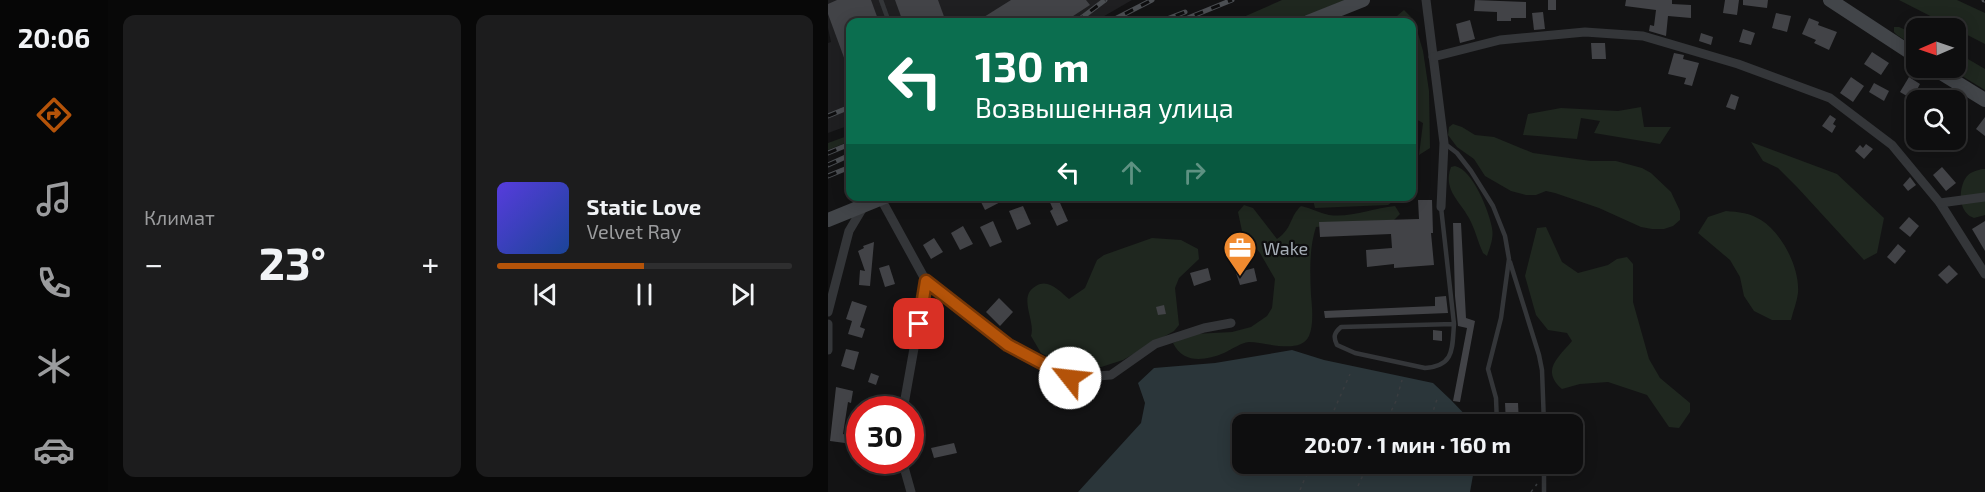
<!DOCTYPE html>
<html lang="ru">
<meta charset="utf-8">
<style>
:root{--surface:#0e0e0f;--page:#1c1c1d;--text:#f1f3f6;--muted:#9b9c9e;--line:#2e2e2f;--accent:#b45309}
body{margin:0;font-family:"Exo 2",sans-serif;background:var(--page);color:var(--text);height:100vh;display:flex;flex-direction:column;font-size:22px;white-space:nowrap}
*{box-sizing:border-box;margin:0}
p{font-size:20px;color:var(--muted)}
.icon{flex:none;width:33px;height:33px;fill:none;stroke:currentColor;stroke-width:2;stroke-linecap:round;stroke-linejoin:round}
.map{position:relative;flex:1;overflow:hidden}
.side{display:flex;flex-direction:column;gap:15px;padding:15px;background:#080808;width:720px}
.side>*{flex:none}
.guide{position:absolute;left:18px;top:18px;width:570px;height:183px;border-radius:12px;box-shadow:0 3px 15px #0003,0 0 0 2px var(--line);background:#0b6e4f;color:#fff;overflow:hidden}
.needle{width:39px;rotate:268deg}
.fabs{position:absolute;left:1078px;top:18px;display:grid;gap:12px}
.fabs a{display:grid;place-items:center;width:60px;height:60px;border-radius:12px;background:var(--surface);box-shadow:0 3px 15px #0003,0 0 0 2px var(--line);font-size:30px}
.speed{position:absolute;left:18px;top:396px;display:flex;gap:12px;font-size:30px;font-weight:700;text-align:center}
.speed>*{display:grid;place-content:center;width:78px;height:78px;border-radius:50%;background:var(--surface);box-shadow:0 3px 15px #0003,0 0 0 2px var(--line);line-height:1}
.speed .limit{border:9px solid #d22;background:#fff;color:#111}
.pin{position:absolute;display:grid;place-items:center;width:51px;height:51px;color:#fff;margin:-26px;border-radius:12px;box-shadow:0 3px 9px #0006}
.me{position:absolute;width:66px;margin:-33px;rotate:299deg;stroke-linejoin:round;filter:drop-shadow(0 0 4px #0008)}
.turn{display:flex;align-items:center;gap:21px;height:126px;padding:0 30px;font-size:27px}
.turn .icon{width:78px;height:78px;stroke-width:2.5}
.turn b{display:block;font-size:42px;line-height:51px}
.lanes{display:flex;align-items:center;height:57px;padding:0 30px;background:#0003;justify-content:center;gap:30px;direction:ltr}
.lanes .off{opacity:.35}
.big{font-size:45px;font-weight:700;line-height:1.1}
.side .tile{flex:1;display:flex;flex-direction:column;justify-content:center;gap:9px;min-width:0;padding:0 21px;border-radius:12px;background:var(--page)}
.song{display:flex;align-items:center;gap:18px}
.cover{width:72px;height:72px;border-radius:9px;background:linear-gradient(135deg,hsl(250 70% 55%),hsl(220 70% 35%))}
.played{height:6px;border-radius:3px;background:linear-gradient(90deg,var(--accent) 50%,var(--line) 50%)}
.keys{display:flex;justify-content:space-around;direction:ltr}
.heat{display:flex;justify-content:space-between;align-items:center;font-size:33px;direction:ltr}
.side .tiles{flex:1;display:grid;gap:15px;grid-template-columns:repeat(2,1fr)}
.trip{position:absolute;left:404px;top:414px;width:351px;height:60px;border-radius:12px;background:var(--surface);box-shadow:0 3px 15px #0003,0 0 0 2px var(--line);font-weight:700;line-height:60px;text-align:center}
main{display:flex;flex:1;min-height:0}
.menu{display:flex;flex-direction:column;width:108px;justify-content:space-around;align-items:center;background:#060606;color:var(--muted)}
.menu .icon{width:42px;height:42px}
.menu .on{color:var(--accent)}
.menu b{font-size:27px;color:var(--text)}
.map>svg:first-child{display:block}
</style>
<main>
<nav class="menu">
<b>20:06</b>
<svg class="icon on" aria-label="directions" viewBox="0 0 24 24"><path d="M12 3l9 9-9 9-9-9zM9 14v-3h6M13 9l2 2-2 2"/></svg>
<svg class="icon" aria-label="music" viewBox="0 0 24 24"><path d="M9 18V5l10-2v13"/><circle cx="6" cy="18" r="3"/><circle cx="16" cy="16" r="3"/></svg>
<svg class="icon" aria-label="phone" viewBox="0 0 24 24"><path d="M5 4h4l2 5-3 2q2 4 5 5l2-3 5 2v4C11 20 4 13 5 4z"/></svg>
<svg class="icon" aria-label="climate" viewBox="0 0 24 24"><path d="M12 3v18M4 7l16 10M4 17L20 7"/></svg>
<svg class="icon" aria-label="car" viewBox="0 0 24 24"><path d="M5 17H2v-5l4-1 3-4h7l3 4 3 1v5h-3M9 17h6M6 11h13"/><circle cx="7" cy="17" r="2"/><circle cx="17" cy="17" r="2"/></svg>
</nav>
<section class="side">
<div class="tiles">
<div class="tile"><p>Климат</p>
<div class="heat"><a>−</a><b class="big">23°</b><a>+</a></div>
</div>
<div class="tile">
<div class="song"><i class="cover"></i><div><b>Static Love</b><p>Velvet Ray</p></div></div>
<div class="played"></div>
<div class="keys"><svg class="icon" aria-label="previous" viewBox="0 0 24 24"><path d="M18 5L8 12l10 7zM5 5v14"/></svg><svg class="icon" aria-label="pause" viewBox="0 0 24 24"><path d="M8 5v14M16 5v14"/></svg><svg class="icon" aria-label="next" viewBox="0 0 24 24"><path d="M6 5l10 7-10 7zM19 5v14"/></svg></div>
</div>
</div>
</section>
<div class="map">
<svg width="1157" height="492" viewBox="0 0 1157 492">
<rect width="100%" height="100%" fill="#131314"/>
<polygon fill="#1f1f21" points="0,0 304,0 266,22 250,22 247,19 239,22 22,22 22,125 0,133 0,43 3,42 0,28"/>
<g fill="#1f271f">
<polygon points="454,0 517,0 463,22 404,22"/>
<polygon points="1071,0 1129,0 1157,13 1157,44"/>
<polygon points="576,10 586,20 595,51 601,91 602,148 591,155 595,123 584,117 584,22 571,22 569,16"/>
<polygon points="1066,27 1071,27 1089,35 1089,48 1069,35 1066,32"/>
<polygon points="1128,52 1157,69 1157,90 1121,68 1128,68"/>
<polygon points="813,107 816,127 843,127 832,144 766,133 772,121 753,118 749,139 695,135 700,114 733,108 790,111"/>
<polygon points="625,124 634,127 647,135 666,137 705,153 763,161 788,161 814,168 823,173 843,192 852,211 852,220 845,226 836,229 824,229 813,227 771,208 727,193 718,191 708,195 698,195 683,191 657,176 646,159 629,147 620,135 621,127"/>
<polygon points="22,135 22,141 0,150 0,143"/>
<polygon points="923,142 1009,174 1056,218 1049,253 1036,260 969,187 950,168 935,161"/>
<path d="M627 166C645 170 661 211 664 228 666 238 662 247 659 256L655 253C650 243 648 232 643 222 634 202 614 191 623 167Z"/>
<path d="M1154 169H1157V215L1146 218C1131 213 1130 191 1137 179 1141 172 1147 171 1154 169Z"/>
<polygon points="490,196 571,196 571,197 560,205 487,208 485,200"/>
<path d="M416 205 425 208 449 239C465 228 461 217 473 206 483 208 491 213 501 215 523 218 545 208 567 206L572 214 566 220 488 227C481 248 482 273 483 295 484 307 486 324 481 336 472 355 438 342 421 342 413 343 404 349 396 353 377 361 355 364 345 343L366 334 404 332 423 327 439 316 444 308 447 279 432 253 414 231 410 212Z"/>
<path d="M898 211C911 212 922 213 933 220 954 233 972 268 970 293 969 302 965 311 963 320H944L926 311 916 296 912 277 902 260 870 233 880 217Z"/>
<path d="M718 227 734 262 750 273 780 265 789 259 799 257 805 264V302L821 359 832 378 862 403V412L851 428 841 427 819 395 780 382 752 384 734 389C712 370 731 357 744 341L739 333 720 330 708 315 697 276 709 228Z"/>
<path d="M324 238 353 240 370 249 371 259 351 278 347 288 351 325 346 331 295 360 267 369 239 367 213 353 203 336C208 321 189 296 208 286 221 278 232 292 241 299L257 288 269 260 276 255Z"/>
<polygon points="741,419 750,420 757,437 754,466 745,469 739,464 744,464 744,424 735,424"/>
</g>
<polygon fill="#2b363a" points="464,350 496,360 605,383 623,400 646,424 414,424 414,464 647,464 642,492 250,492 313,423 317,403 310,383 326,368 387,363"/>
<g fill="#424347">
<polygon points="9,0 43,0 51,22 22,22 22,74 0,14 0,4"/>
<polygon points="67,0 110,0 118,22 75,22"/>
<polygon points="183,0 258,0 262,5 239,20 238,18 231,22 148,22"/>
<polygon points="647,0 698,2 698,18 683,18 683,21 669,21 669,12 646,11"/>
<rect x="720" y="0" width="8" height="10"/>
<polygon points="798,0 844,0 844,4 863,5 863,18 840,16 838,36 821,31 822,25 826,26 828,10 797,6"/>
<polygon points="897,0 911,0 909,15 895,13"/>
<polygon points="915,0 940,0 939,8 915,5"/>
<polygon points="715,12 717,29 706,30 704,13"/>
<polygon points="948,13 963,16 959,32 944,28"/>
<polygon points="981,18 991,22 990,25 1009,32 1001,50 986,43 988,40 974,34"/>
<polygon points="642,20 647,39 632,43 628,24"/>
<polygon points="915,29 927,33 923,45 911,42"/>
<polygon points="873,33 885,37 883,45 871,41"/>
<polygon points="763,43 777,43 778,59 764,59"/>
<polygon points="1044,52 1061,63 1053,75 1036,64"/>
<polygon points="846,53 856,55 855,59 871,63 864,86 856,84 858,78 840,74"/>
<polygon points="1023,77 1036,86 1025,102 1012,93"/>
<polygon points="1081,77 1092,84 1084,99 1072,92"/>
<polygon points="1046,83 1061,91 1056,101 1041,92"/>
<polygon points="903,94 911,97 907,110 898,107"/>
<polygon points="1002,115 1008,119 1005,124 1008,126 1004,133 994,126"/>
<polygon points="1157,117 1157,136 1148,129"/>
<polygon points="1038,144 1045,149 1036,159 1027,151 1032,145 1035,148"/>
<polygon points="1114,167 1128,183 1118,191 1105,175"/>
<polygon points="1082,177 1088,185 1080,191 1075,185"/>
<polygon points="150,196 184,196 157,210"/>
<polygon points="219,196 229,196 240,221 229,226 222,211 225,209"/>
<polygon points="590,200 604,200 605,233 603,233 606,265 566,268 566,264 539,267 538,250 564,248 563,234 492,237 491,222 591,219"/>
<polygon points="195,206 203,224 189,230 181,211"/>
<polygon points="1081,217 1091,226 1082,237 1071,228"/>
<polygon points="165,221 174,242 162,247 152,227"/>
<polygon points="1157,221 1157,251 1144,229"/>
<polygon points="625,223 633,223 638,318 647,321 632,402 625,401 639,328 630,326 627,296"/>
<polygon points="135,226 145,244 132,250 123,233"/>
<polygon points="106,238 115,252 103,259 95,245"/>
<polygon points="46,242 42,286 31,285 32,270 37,271 30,251 36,248 35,246"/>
<polygon points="1070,244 1078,251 1067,264 1059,257"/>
<polygon points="61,265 67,284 57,287 51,268"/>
<polygon points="1121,265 1130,274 1119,284 1110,275"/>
<polygon points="380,268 383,280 366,286 362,273"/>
<polygon points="426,268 429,281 412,285 408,273"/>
<polygon points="618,296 620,313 497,318 496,311 607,306 607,297"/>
<polygon points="171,298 185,312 172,326 158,312"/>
<polygon points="24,301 39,306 32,327 37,329 34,338 20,334 24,321 18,319"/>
<polygon points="336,305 338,314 330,315 328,307"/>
<polygon points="605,330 614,331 614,341 605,340"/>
<polygon points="18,349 31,352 26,370 13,366"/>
<polygon points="43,373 51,376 48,385 40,382"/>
<polygon points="8,387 25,391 23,403 20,402 15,434 18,435 17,443 2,441"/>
<polygon points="677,403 690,403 691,424 678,424"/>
<polygon points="126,443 129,453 106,458 103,448"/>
</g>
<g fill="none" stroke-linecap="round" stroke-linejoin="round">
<g stroke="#3a3d40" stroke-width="1.5" stroke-dasharray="3 4.5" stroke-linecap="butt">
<polyline points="500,424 522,374"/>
<polyline points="557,424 568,401 574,380"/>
<polyline points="601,424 610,396"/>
<polyline points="589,465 590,464"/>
<polyline points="530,486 540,464"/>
<polyline points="472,490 483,464"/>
<polyline points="703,492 709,484"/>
</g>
<g stroke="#343639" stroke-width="4.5">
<polyline points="53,0 61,22"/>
<polyline points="616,143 629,153 643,171 665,206 677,236 681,259 673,318 660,369 668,398 669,424"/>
<path d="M613 207 626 324 513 327C506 333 505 337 509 345L527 353 597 368C627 366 624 348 626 324"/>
<polyline points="682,262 711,355 714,370 716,424"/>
<polyline points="670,464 670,465"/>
<polyline points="716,492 716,464"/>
</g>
<g stroke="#343639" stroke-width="9">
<polyline points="598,0 616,143 613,207"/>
<polyline points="605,57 672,40 757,32 815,36 910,64 1002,98 1064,145 1112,203 1157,274"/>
<polyline points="53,199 98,281 75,410"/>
<polyline points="1112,203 1157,197"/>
<polyline points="98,281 180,345 242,378 283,375 327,344 376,328 403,323"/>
<polyline points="0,312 21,231 36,206"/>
<polyline points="0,324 0,350"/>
<polyline points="74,460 83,492"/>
</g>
<g stroke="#424549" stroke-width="14">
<polyline points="1002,0 1089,57"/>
<polyline points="480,22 535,0"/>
<polyline points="1105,68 1157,100"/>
<polyline points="0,220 59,196"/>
</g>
<defs>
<g id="rail">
<polyline points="1156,0 1157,0"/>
<polyline points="248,22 277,0"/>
<polyline points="281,22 324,0"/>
<polyline points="331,22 357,12"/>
<polyline points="350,22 404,0"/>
<polyline points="0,116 22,107"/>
<polyline points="0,153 22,144"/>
<polyline points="0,165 22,155"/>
<polyline points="0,176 22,167"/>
</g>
</defs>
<use href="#rail" stroke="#4b4e52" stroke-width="5"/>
<use href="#rail" stroke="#0e0e0f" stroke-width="3" stroke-dasharray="9" stroke-linecap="butt"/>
</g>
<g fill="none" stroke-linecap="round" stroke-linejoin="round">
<defs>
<polyline id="route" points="91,324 98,281 180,345 242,378"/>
</defs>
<use href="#route" stroke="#753606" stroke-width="15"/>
<use href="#route" stroke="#b45309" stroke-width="10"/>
</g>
<defs>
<symbol id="office-pin" viewBox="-11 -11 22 30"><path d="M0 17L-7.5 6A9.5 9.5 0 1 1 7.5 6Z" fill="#f08a2f" stroke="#0e0e0f"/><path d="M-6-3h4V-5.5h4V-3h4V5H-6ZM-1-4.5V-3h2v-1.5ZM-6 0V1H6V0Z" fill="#fff"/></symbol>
</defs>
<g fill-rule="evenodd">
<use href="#office-pin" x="393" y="229" width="38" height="52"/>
</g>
<g text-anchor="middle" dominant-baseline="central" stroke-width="4.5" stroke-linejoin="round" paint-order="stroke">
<g font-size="18" fill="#a4acb5" stroke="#0e0e0f" text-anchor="start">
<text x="435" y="248">Wake</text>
</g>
</g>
</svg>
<div class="fabs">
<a><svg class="needle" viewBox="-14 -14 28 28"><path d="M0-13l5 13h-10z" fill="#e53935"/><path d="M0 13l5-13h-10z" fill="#9b9c9e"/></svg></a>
<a><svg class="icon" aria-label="search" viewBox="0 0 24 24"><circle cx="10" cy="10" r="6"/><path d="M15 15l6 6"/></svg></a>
</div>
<div class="speed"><div class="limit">30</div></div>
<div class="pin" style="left:91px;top:324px;background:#d93025"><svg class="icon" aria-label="arrive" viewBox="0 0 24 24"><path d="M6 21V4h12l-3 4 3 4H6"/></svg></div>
<svg class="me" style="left:242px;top:378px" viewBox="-20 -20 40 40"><circle r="19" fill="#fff"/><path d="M0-13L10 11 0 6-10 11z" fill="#b45309"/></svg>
<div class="trip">20:07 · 1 мин · 160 m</div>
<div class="guide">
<div class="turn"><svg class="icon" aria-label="left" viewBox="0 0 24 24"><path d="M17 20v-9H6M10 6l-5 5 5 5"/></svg><div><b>130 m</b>Возвышенная улица</div></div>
<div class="lanes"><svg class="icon" aria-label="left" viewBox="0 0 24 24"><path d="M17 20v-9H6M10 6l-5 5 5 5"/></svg><svg class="icon off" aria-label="ahead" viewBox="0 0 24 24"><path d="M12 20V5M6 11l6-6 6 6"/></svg><svg class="icon off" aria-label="right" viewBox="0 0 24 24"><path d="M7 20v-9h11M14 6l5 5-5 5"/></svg></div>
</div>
</div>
</main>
